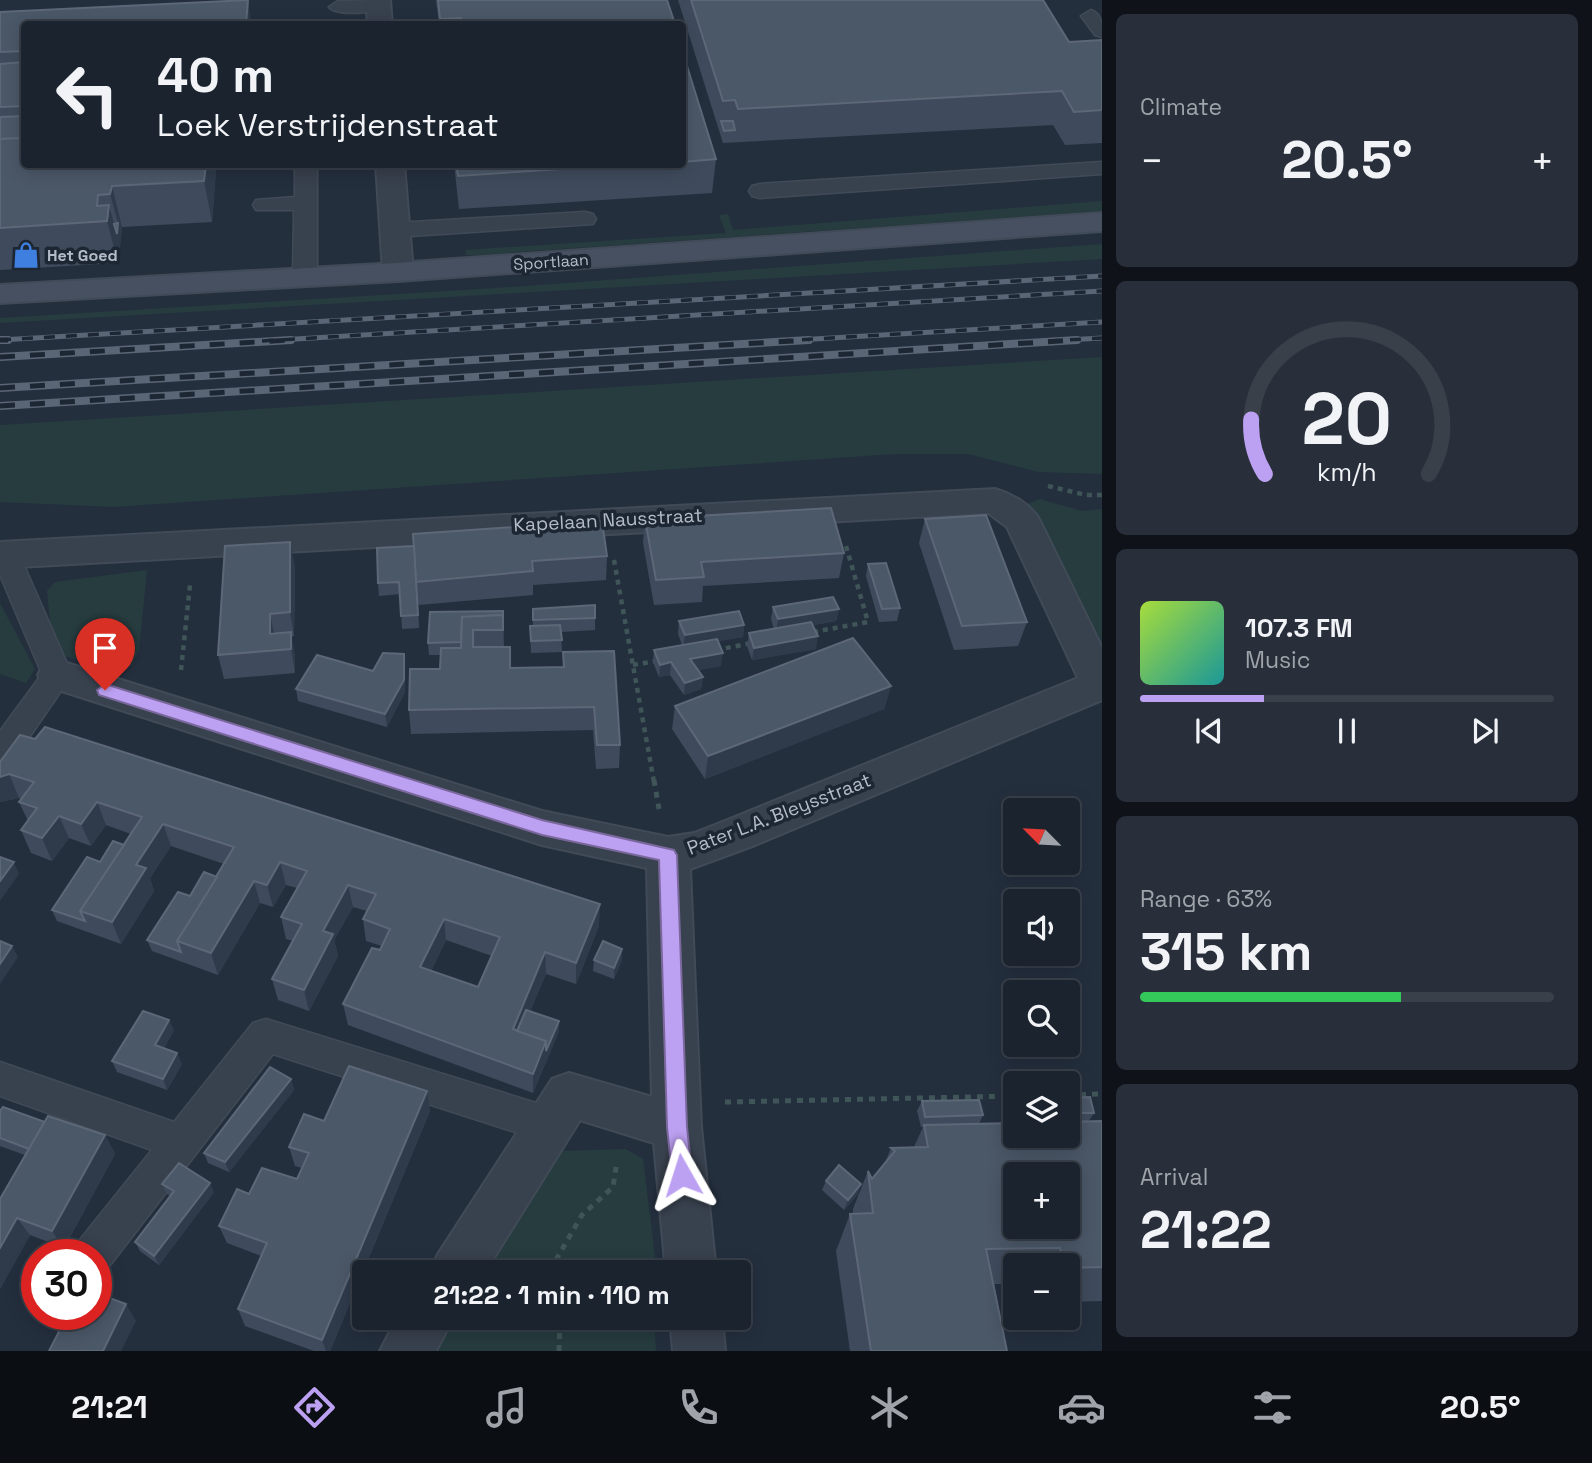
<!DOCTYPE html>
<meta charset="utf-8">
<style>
:root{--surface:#1b232e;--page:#282f3a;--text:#f1f3f6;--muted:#a0a4aa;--line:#39404a;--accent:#bca0f2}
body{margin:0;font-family:"Space Grotesk",sans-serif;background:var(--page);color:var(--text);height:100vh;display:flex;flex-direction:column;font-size:26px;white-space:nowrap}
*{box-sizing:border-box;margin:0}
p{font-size:23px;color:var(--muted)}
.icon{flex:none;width:38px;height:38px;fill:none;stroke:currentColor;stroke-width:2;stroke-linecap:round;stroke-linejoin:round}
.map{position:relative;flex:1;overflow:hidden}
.side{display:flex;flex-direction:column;gap:14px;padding:14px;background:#0f1319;width:490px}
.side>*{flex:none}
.banner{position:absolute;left:21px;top:21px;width:665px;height:147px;border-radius:7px;box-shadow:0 4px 18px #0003,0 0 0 2px var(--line);background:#1b232e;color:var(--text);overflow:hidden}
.needle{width:46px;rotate:294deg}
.fabs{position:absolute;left:1003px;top:798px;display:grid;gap:14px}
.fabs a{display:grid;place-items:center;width:77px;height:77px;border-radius:7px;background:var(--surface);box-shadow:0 4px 18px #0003,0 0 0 2px var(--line);font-size:35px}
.speed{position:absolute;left:21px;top:1239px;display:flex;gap:14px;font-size:35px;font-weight:700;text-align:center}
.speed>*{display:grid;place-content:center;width:91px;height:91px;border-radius:50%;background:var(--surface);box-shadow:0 4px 18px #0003,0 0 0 2px var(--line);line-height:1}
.speed .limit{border:10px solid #d22;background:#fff;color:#111}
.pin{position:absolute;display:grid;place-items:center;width:60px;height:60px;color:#fff;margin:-72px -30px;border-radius:50% 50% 50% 0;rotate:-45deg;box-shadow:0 0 7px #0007}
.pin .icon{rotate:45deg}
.me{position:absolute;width:77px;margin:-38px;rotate:354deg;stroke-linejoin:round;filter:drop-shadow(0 0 5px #0008)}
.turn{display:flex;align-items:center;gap:24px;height:147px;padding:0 21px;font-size:32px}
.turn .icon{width:91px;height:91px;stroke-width:2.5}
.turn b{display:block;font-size:49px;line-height:60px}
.big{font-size:52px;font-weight:800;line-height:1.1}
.side .card{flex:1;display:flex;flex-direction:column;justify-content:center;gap:10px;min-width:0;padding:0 24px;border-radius:10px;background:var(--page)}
.side .dial{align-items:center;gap:0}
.dial svg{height:182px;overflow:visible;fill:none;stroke:var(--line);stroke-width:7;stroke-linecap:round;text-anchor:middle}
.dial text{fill:var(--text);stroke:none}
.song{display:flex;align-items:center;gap:21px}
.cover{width:84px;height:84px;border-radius:10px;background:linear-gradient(135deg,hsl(80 70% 55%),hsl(180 70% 35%))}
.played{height:7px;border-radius:4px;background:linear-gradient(90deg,var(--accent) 30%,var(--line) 30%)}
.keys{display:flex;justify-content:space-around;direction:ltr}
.heat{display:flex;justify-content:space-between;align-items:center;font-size:38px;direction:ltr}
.charge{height:10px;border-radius:5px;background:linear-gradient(90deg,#34c759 63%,var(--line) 0)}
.trip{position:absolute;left:352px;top:1260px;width:399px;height:70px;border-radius:7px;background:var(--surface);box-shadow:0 4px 18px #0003,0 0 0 2px var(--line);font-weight:800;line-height:70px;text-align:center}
.tab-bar{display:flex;height:112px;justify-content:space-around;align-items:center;background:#0b0e12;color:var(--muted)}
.tab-bar .icon{width:49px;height:49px}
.tab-bar .current{color:var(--accent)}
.tab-bar b{font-size:32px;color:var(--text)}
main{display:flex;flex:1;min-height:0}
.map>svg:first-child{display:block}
</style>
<main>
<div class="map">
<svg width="1102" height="1351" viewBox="0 0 1102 1351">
<rect width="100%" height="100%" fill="#242f3e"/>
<g fill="#263c3f">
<polygon points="1102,201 1102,211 477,255 466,255 465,250 726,233 719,215 728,214 733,230"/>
<polygon points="1102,244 1102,259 0,323 0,318 496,288"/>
<polygon points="1102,357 1102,474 1038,472 968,454 895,454 114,507 0,502 0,425"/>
<polygon points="1040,499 1082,511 1102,509 1102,643 1093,632 1022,506"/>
<polygon points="147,570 139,650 132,665 114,672 62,655 53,656 47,591 55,582"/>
<polygon points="0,603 35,669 26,683 0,674"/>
<polygon points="626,1149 643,1159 657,1272 470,1272 527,1182 559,1151"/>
<polygon points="441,1318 654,1318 656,1351 420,1351"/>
</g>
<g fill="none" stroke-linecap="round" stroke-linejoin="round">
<defs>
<g id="lane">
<path d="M382 0 388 5C381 14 336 16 329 7L338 1Z"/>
<path d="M1091 10C1102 14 1102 25 1102 37L1095 35 1081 16Z"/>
<polygon points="1102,162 1102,174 760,198 752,196 749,191 752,186 760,184"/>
<polygon points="295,164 317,164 317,277 313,282 297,282 293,277 294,210 256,210 253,205 256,200 295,197"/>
<polygon points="585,212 593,214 596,219 593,224 395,237 387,235 384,230 387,225 395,223"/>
<polygon points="5,544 15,547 19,554 72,675 11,764 0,767 0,731 42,674 0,575 0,546"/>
<polygon points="266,1019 549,1107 562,1113 568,1125 562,1137 549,1143 273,1054 107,1269 96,1273 96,1255 74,1255 79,1241 152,1150 0,1096 0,1062 174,1122 253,1023"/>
</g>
<g id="street">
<polygon points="366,0 390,0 392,24 368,24"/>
<polygon points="376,164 404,164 413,272 409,278 398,281 387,278 383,272"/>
<path d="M995 489C1012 494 1030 504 1039 519L1102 648V700L755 845 690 869 701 1127 716 1272H666L654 1143 580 1120 485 1272H430L438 1254 552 1079 569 1073 652 1097 647 868 542 845 43 685 38 675 43 665 57 660 542 811 668 837 694 833 725 821 1078 678 1007 527 988 513 0 568V542Z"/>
<polygon points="397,1318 453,1318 436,1351 380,1351"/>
<polygon points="670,1318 722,1318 725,1351 673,1351"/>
</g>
<polygon id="secondary" points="1102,213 1102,231 398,281 0,303 0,285 398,263"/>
</defs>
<use href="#lane" stroke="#414a57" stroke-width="3"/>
<use href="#street" stroke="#414a57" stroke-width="4"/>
<use href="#secondary" stroke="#414a57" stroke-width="4"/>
<g stroke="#3f5557" stroke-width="4.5" stroke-dasharray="5 5" stroke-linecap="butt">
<polyline points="1048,486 1086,495 1102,495"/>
<polyline points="614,560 654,782"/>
<polyline points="813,632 868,622 846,546"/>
<polyline points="716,650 752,643"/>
<polyline points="633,665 656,661"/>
<polyline points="181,670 190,585"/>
</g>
<g stroke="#3f5557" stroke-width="5" stroke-dasharray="6 6" stroke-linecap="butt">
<polyline points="654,780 659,809"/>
<polyline points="1068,1095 1102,1094"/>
<polyline points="725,1102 1015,1096"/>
<polyline points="558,1272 557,1258 582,1215 613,1187 617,1161"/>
<polyline points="559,1351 560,1318"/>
</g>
<use href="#lane" fill="#38414e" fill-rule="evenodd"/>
<use href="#street" fill="#38414e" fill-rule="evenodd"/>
<use href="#secondary" fill="#465061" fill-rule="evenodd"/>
<defs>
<g id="rail-far1">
<polyline points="0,340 1102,276"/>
<polyline points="262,341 1102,291"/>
<polyline points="780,341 1102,322"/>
<polyline points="1048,341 1102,338"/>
</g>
<g id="rail">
<polyline points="0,340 8,340"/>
<polyline points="0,357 291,340"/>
<polyline points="0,388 809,340"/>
<polyline points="0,406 1077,340"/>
</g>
</defs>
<use href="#rail-far1" stroke="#5a6575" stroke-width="5"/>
<use href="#rail" stroke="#5a6575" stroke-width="8"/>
<use href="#rail-far1" stroke="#1d2633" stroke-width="3.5" stroke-dasharray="11" stroke-linecap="butt"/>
<use href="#rail" stroke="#1d2633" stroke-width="5" stroke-dasharray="15" stroke-linecap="butt"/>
</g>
<g fill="#3f4b5c" fill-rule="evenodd">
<polygon points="248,0 251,24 24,24 24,164 215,164 216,169 212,222 122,227 118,263 0,270 0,12"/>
<polygon points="436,0 667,0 675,24 439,24"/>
<polygon points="678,0 1043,0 1069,42 1102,40 1102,143 1065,145 1053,125 723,143"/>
<polygon points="682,50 716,159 712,193 459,209 454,164 682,164"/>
<polygon points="645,519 844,553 839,578 703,586 702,602 654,605 643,543"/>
<polygon points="925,519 1027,622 1018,646 954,650 919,543"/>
<polygon points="377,548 607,556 606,580 533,585 533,595 418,605 419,628 402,629 400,594 379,596 378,583"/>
<polygon points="868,564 900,608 897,621 879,622 866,576"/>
<polygon points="295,566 294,636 291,637 295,656 295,673 224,679 218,655"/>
<polygon points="773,607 839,609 836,621 813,625 816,649 752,660 747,646 749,633 774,629 771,619"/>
<polygon points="533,609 595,618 595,630 561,632 562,652 531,653 530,626 533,626"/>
<polygon points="503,611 504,647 511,668 563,667 563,652 620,745 619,768 596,769 593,730 411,734 409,710 440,669 440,655 429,655 428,643"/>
<polygon points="679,621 744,625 743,637 718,641 721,666 698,670 703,677 701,689 684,695 670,675 659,677 653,662 654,650 682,645 678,634"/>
<polygon points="404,654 405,666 405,692 387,727 298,701 296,689 373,671"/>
<polygon points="891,686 884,709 705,779 672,729 675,706"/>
<path d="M0 762 599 926 576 984 546 974 530 1011 559 1021V1031L533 1093 348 1025 343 1004 382 946 366 941 363 919 367 911 353 907 334 940 338 956 309 1011 278 1000 272 979 293 941 286 939 281 917 297 888 286 885 273 907 260 903 218 975 152 951 147 940 190 896 217 877 224 864 171 846 150 878 154 891 121 944 57 921 52 910 100 862 124 845 131 834 106 825 91 846 69 838 52 861 31 853 21 830 28 821 19 802 22 798H19L0 802ZM446 940 492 956 478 987 431 971Z"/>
<polygon points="594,960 622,960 614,979 593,971"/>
<polygon points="174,1030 164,1048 182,1064 167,1090 117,1072 112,1061"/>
<polygon points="291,1079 294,1090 229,1172 208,1163 204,1153"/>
<polygon points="1068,1098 1094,1113 1088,1122 1102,1121 1102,1301 1068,1302 1068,1265 1015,1265 1015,1284 994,1284 1007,1351 850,1351 836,1251 850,1214 853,1213 853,1209 868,1171 872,1179 884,1165 891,1148 914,1147 923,1127 921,1127 917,1111 922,1101 983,1115 979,1124 1068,1136"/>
<polygon points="0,1111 105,1135 115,1154 64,1248 30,1235 0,1289 25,1155 0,1146"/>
<polygon points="430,1111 330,1351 314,1351 245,1326 238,1309 261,1256 227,1243 219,1226 249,1194 297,1179 302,1168 295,1166 289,1147 324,1121"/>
<polygon points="826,1181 858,1194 844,1210 822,1190"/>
<polygon points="162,1184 214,1192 159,1265 140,1251 135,1242 171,1196 167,1194"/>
</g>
<g fill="#2f3b4b">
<polygon points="248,0 251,24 246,24"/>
<polygon points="206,164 215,164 216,169 212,222 204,181"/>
<polygon points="112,186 122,227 118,263 107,221 109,205 117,234 118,223 110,194"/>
<polygon points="290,542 295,566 294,636 290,612"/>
<polygon points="839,609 836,621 776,632 778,619"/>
<polygon points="270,614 275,638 270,634"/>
<polygon points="744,625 743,637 683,648 685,635"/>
<polygon points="291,632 295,656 295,673 291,649"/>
<polygon points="818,636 816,649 752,660 754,648"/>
<polygon points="723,653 721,666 689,672 690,659"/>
<polygon points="404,654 405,666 405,692 387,727 385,714"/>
<polygon points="671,662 670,675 659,677 660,665"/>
<polygon points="703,677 701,689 684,695 685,683"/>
<polygon points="891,686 884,709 705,779 708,756"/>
<polygon points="9,774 19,798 0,802 0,777"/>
<polygon points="97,802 106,825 91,846 81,824"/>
<polygon points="59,816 69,838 52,861 42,838"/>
<polygon points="163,824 171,846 150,878 154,891 121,944 112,922 136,865"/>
<polygon points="14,862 19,874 0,901 0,881"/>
<polygon points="280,862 286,885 273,907 267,885"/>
<polygon points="254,881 260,903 218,975 211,953"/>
<polygon points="348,885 353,907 334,940 338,956 309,1011 304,990 323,931"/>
<polygon points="600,904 599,926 576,984 576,963"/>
<polygon points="444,919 446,940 423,988 420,967"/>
<polygon points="12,946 18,957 0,984 0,964"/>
<polygon points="622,949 622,960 614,979 614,968"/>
<polygon points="545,952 546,974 518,1041 513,1029"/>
<polygon points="169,1020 174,1030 160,1055 155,1045"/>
<polygon points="559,1021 559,1031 546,1062 546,1051"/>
<polygon points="546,1041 546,1062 533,1093 533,1074"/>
<polygon points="177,1053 182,1064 167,1090 163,1079"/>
<polygon points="291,1079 294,1090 229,1172 225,1162"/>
<polygon points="427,1091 430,1111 330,1351 326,1351 322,1340"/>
<polygon points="105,1135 115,1154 64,1248 52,1231"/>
<polygon points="210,1183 214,1192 159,1265 154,1256"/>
<polygon points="861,1184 858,1194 844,1210 848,1200"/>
<polygon points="17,1218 30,1235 0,1289 0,1248"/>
<polygon points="126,1304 136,1321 121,1351 103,1351"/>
</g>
<g fill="#4b5868" stroke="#5c6777" stroke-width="2" fill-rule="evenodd">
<polygon points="248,0 246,24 24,24 24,51 0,52 0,12"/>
<polygon points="438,0 667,0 675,24 462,24 461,18 440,19"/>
<polygon points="691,0 1043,0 1069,42 1102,40 1102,110 1074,112 1062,91 738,109 735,100 723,101"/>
<polygon points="682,50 716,159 682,162"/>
<polygon points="24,62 24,106 0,107 0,64"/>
<polygon points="24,116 24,138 0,139 0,117"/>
<polygon points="721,121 733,121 735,130 724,131"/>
<polygon points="24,138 24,164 206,164 204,181 112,186 110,194 98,195 97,206 109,205 107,221 0,228 0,139"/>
<polygon points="456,164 635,164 458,176"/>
<polygon points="118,223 117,234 114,224"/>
<polygon points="831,508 844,553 701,562 704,577 656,580 645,519"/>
<polygon points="986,515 1027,622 962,626 925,519"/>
<polygon points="602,521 607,556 532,561 533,571 416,582 413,534"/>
<polygon points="290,542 290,612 270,614 270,634 291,632 291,649 218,655 225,546"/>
<polygon points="414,546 418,615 401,616 399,582 378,583 377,548"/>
<polygon points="886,563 900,608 882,609 868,564"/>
<polygon points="833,597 839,609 778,619 773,607"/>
<polygon points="595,605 595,618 533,620 533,609"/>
<polygon points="503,611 503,626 503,615 462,617 461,642 428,643 430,612"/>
<polygon points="739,611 744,625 685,635 679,621"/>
<polygon points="503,615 503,630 473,630 473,647 510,647 510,668 564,667 563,652 614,651 620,745 597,745 594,707 409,710 410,669 440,669 441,648 461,648 462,617"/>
<polygon points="811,622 818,636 754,648 749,633"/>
<polygon points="560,625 562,640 531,641 530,626"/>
<polygon points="853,638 891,686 708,756 675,706"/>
<polygon points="717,639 723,653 690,659 703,677 685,683 671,662 660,665 654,650"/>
<polygon points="383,653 404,654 404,680 385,714 296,689 317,655 373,671"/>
<path d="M45 727 600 904 576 963 545 952 513 1029 546 1041 533 1074 343 1004 372 948 380 950 390 929 363 919 376 894 348 885 323 931 333 934 304 990 272 979 302 924 281 917 307 871 280 862 267 885 254 881 211 953 177 941 234 847 163 824 136 865 146 868 112 922 80 911 142 817 97 802 81 824 59 816 42 838 21 830 37 808 19 802 34 782 9 774 0 777V762L20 735 35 739ZM444 919 500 937 478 987 420 967Z"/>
<polygon points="113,841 124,845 80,911 85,921 52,910 87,857 100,862"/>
<polygon points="0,857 14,862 0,881"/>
<polygon points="204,872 217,877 177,941 181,952 147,940 178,892 190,896"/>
<polygon points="0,941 12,946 0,964"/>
<polygon points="603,941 622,949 614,968 594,960"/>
<polygon points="526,1010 559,1021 546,1051 546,1041 517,1031"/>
<polygon points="143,1011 169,1020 155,1045 177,1053 163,1079 112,1061"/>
<polygon points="349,1066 427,1091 322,1340 238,1309 267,1243 219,1226 237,1189 249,1194 262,1168 297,1179 309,1153 289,1147 304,1114 324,1121"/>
<polygon points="270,1067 291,1079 225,1162 204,1153"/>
<polygon points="1090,1097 1094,1113 1068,1113 1068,1098"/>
<polygon points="979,1100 983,1115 925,1117 922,1101"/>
<polygon points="3,1107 45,1122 29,1149 0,1138 0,1111"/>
<polygon points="48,1116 105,1135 52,1231 17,1218 0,1248 0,1199"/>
<path d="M1102 1121V1267L1068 1268V1265H1064L1060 1248 986 1249 1007 1351H871L850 1214 873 1213 868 1171 872 1179 895 1151 891 1148 928 1147 924 1125 1015 1123V1136H1068V1122ZM1015 1174H1068V1227H1015Z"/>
<polygon points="179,1163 210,1183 154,1256 135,1242 174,1191 162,1184"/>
<polygon points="839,1165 861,1184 848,1200 826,1181"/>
<polygon points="96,1293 126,1304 103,1351 49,1351 68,1314 96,1314"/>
</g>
<polygon fill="#bca0f2" stroke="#7a689d" stroke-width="2" points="105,684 542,820 674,850 677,855 687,1127 692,1175 689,1182 682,1185 675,1182 672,1175 667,1127 659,860 542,835 99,695 97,690"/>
<defs>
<symbol id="shop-bare" viewBox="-9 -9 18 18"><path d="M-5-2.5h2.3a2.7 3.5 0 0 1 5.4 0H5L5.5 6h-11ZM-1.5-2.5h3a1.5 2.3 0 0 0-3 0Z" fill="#3f7fe0" stroke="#1d2633" stroke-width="2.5" paint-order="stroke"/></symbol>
</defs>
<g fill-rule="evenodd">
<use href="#shop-bare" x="7" y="236" width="38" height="38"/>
</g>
<g text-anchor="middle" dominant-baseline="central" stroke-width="7" stroke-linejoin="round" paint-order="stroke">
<g font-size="16" font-weight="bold" fill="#b4bcc9" stroke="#1d2633" text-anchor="start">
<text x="47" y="255">Het Goed</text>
</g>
<g font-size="16" fill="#b4bcc9" stroke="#1d2633">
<text transform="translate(551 262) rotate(-4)">Sportlaan</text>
</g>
<g font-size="19" fill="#b4bcc9" stroke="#1d2633">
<text transform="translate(608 520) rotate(-3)">Kapelaan Nausstraat</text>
<text transform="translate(779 814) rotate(-21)">Pater L.A. Bleysstraat</text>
</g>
</g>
</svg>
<div class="fabs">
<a><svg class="needle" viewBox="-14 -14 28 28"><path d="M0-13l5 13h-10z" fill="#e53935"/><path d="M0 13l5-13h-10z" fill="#a0a4aa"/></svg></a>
<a><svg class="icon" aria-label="sound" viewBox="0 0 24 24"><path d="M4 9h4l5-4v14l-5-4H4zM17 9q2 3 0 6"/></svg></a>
<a><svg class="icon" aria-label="search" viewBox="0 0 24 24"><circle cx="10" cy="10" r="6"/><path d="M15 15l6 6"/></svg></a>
<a><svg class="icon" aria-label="layers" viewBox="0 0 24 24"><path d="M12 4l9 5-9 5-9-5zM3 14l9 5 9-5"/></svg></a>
<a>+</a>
<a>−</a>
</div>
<div class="speed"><div class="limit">30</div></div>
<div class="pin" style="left:105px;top:690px;background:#d93025"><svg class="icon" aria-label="arrive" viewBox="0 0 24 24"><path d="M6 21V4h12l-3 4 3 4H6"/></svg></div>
<svg class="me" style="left:682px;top:1175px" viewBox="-20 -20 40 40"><path d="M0-17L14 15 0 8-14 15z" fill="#bca0f2" stroke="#fff" stroke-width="4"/></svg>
<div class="trip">21:22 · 1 min · 110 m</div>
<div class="banner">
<div class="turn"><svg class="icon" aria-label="left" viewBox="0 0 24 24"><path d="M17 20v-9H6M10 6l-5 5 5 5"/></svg><div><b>40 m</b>Loek Verstrijdenstraat</div></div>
</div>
</div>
<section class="side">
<div class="card"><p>Climate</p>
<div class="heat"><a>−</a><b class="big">20.5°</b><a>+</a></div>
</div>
<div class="card dial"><svg viewBox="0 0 100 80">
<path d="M14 69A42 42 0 1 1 86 69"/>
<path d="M14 69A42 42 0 0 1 8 45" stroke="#bca0f2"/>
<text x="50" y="56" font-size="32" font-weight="700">20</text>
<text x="50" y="72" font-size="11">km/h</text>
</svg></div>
<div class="card">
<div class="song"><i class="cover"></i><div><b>107.3 FM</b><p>Music</p></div></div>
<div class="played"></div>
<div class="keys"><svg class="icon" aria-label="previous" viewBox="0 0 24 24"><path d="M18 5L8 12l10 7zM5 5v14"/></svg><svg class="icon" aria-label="pause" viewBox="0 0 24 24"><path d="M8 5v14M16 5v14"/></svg><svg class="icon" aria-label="next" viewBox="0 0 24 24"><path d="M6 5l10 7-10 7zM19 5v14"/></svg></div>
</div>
<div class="card"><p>Range · 63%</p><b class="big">315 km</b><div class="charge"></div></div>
<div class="card"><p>Arrival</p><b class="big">21:22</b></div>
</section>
</main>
<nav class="tab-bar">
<b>21:21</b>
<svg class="icon current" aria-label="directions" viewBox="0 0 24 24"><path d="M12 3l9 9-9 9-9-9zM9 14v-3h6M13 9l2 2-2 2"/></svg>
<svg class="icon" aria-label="music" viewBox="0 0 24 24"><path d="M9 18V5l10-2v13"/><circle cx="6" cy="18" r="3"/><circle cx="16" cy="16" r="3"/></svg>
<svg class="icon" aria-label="phone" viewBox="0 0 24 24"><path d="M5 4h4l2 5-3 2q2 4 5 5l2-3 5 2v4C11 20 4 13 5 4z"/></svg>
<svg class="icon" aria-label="climate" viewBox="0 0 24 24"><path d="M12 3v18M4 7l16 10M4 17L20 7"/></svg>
<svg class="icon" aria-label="car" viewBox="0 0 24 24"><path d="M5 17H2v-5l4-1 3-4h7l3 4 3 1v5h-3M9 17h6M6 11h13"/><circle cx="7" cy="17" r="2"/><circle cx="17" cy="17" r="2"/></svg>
<svg class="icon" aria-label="filters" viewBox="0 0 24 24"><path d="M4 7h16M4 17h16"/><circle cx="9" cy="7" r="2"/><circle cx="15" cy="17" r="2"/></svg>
<b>20.5°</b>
</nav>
